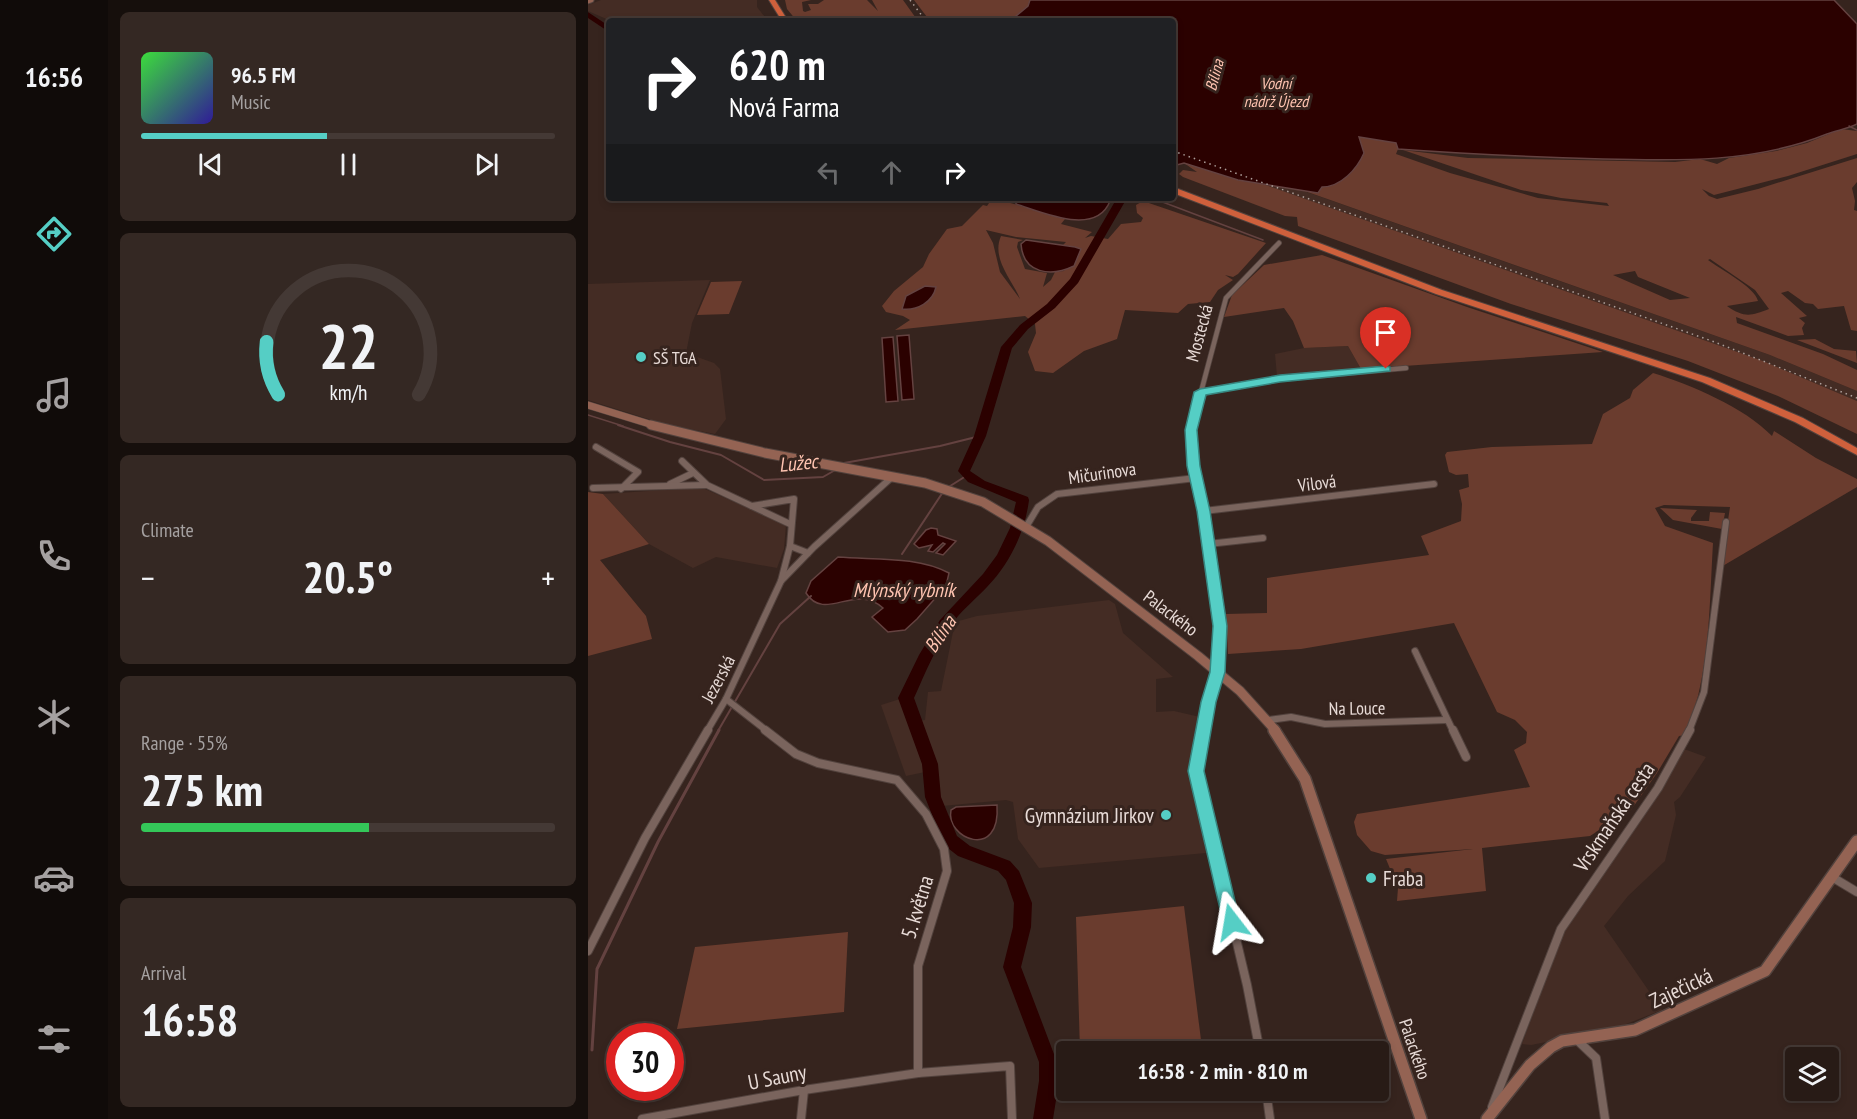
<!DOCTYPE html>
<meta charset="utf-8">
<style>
:root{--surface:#281b16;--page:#342823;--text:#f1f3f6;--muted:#a5a1a1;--line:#443935;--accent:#55cec5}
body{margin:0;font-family:"PT Sans Narrow",sans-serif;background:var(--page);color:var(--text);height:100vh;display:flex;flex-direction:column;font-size:22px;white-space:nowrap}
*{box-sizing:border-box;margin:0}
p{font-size:20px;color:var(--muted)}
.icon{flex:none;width:33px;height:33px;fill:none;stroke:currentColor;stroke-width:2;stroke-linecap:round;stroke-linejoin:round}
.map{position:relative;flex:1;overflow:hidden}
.panel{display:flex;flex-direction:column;gap:12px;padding:12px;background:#160f0c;width:480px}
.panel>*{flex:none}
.banner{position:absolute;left:18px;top:18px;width:570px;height:183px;border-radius:6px;box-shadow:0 3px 9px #0003,0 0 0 2px var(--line);background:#202124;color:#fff;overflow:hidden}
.fabs{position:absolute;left:1197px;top:1047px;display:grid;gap:12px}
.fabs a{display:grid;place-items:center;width:54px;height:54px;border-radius:6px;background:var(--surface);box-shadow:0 3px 9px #0003,0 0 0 2px var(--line);font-size:30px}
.speed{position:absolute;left:18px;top:1023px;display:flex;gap:12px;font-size:30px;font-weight:700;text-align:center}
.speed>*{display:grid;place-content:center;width:78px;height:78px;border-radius:50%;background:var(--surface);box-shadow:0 3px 9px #0003,0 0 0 2px var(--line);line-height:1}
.speed .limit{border:9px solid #d22;background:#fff;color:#111}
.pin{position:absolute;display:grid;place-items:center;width:51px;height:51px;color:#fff;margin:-62px -26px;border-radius:50% 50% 50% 0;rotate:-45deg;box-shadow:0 0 6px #0007}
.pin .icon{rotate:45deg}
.me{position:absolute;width:66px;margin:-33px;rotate:346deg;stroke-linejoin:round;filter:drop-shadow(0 0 4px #0008)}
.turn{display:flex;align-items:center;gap:21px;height:126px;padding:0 24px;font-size:27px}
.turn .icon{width:78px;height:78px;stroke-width:2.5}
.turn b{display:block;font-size:42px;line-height:51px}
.lanes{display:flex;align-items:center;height:57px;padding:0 24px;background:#0003;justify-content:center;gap:30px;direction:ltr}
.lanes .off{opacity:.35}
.big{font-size:45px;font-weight:700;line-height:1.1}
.panel .tile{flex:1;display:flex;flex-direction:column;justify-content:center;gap:9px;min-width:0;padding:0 21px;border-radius:9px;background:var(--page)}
.panel .dial{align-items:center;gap:0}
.dial svg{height:156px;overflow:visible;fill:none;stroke:var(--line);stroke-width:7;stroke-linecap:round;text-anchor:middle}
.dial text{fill:var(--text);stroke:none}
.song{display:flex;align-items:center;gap:18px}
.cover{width:72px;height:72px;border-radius:9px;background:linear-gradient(135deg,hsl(120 70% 55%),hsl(250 70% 35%))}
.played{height:6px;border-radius:3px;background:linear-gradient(90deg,var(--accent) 45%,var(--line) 45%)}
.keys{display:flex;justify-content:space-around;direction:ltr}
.heat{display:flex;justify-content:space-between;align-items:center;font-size:33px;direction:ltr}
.charge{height:9px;border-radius:4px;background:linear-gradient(90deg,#34c759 55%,var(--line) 0)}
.trip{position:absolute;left:468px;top:1041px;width:333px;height:60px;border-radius:6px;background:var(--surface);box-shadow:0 3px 9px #0003,0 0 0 2px var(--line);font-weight:700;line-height:60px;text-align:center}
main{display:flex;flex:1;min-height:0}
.tabs{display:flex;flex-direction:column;width:108px;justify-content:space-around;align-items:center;background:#100b09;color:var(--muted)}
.tabs .icon{width:42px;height:42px}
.tabs .selected{color:var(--accent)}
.tabs b{font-size:27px;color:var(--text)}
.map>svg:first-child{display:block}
</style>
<main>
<nav class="tabs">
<b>16:56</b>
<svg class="icon selected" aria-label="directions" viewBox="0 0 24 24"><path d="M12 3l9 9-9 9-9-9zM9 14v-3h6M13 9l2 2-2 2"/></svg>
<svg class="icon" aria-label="music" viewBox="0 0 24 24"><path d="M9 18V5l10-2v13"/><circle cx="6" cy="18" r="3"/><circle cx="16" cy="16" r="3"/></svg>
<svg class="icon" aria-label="phone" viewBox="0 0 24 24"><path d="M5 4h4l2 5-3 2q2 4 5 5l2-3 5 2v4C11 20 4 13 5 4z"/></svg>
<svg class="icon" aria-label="climate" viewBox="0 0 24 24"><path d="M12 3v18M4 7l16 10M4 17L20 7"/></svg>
<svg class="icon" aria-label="car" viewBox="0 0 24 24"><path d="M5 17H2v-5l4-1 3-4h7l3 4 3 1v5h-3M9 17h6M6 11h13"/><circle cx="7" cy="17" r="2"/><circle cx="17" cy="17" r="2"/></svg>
<svg class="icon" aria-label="filters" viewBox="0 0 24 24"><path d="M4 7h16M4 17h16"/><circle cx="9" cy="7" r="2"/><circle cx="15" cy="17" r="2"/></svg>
</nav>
<section class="panel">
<div class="tile">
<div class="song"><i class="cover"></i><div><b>96.5 FM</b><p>Music</p></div></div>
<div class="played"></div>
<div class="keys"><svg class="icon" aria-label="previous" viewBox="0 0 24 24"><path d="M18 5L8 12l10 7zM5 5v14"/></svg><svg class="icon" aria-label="pause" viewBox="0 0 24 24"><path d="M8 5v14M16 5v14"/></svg><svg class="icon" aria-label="next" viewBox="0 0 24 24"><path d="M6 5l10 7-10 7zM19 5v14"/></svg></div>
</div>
<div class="tile dial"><svg viewBox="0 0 100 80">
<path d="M14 69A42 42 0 1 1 86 69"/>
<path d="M14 69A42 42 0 0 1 8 42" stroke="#55cec5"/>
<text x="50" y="56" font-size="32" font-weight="700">22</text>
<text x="50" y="72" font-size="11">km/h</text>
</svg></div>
<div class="tile"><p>Climate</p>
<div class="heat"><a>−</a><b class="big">20.5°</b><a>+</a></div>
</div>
<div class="tile"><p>Range · 55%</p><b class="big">275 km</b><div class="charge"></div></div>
<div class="tile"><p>Arrival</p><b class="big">16:58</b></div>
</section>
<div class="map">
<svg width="1269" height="1119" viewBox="0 0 1269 1119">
<rect width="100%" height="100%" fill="#36241e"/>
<g fill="#442c24">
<polygon points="13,0 169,0 169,7 180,21 23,21 0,11 0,5"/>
<polygon points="585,145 1182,355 1269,391 1269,401 1175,361 585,153"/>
<polygon points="122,280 104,323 98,353 126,363 132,369 138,419 127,434 76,424 0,400 0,284"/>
<polygon points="760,346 773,369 690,378 689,376 687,354 716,348"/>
<polygon points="91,489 117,489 198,525 196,549 189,568 128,557 105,568 61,544 15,494"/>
<polygon points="521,600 527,604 535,633 585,677 568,679 568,712 586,711 612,717 602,764 618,853 451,868 430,839 425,802 418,800 354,806 350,796 345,754 331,721 337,720 340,692 353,691 367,622 389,616"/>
<polygon points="312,699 337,772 318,776 293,705"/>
<polygon points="1096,749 1118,757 1092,797 1086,802 1088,815 1077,861 1040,896 1016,926 1074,1010 1028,1028 943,1045 934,1044 976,930 1072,790"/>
</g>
<g fill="#6a3c2e" fill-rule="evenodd">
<polygon points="197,0 223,0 214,2 215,11 217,12 223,10 220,4 230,4 236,0 279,0 290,11 284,0 315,0 330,21 209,21 199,9"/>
<polygon points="326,0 442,0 440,6 422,21 342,21"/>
<path d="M1253 129 1269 131V154L1200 176 1126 195 1114 189 1121 196 1129 199 1170 189 1269 158V182L1264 188 1267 201 1266 210 1269 211V331L1263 330 1256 306 1230 309 1225 304 1217 303 1200 291 1193 293 1219 316 1211 318 1217 323 1214 328 1216 335 1200 336 1148 317 1149 323 1235 354 1269 370V391L1182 355 711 189 730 193 734 187C754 187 765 167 776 153L770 136 809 143 810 149 808 154 862 173 950 198 1021 206 1019 203 973 198 933 190 815 150 880 158 1087 162 1112 159 1129 164 1141 158 1188 151 1219 143ZM1122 259 1167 290 1181 309C1163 316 1156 318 1139 306L1170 301C1167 287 1132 269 1120 260ZM1047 271 1050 277 1102 298 1082 300 1025 275Z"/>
<polygon points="596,163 650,180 672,183 1175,361 1269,401 1269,434 1190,396 1100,361 923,304 710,226 709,217 697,216 595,177 591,174 595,170 609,172"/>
<path d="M403 200C428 202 451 212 477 219L473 224 504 232 497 238 503 236 520 239 533 224 553 222 555 218 549 213 548 205 555 201 678 243 650 274 645 277 637 275 645 280 630 290 622 302 600 304 590 313 537 310 529 339 496 351 465 373 447 371 440 352 448 333 447 324 437 316 307 330 322 320 315 316 298 312 294 306 306 291 335 267 341 254 359 229 374 226 395 205 399 206ZM398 230 428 237 478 242 475 245 487 247 476 271 467 272 463 280 455 287 459 273 437 269 429 247 430 242 435 240 413 236C403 259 424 279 432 299L412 272 405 243Z"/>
<polygon points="734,255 879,307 1015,352 773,369 760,346 716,348 705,321 696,308 636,317 644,295 676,265"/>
<polygon points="154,281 141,314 109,315 123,282"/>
<polygon points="1227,339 1246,349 1268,351 1269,363 1209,340"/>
<path d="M1065 373C1103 385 1156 407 1184 436L1186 431 1228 458 1269 479V487L1133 567 1142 507 1076 505 1067 508 1077 526 1125 543C1122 593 1122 647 1110 696 1106 709 1101 722 1097 735L1091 736 1069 773 1043 810 1002 836 894 848 898 891 809 901 810 888 798 859 885 849 797 855 783 851 769 835 766 822 769 814 942 787 926 750 938 743 939 732 927 720 909 712 866 623 713 649 640 654 638 614 679 613V578L841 555 833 536 873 521 874 504 871 490 881 487 880 474 868 475 861 472 857 455 859 452 904 447 1004 444 1015 414 1042 398 1045 390Z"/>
<polygon points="0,492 15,494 61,544 12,560 58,616 64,639 0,656"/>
<polygon points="1072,508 1109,510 1103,518 1103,521 1121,521 1122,512 1137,513 1134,529 1085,520"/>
<polygon points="596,906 613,1040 492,1051 488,917"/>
<polygon points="260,932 256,1012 89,1029 107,947"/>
</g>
<g fill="#2b0100" stroke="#644240" stroke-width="1.5">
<path d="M442 0H1246L1269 24V124C1260 129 1250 130 1239 134 1167 163 1091 161 1015 159 947 157 879 154 810 149L808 143 771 137 776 153C769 169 753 187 734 187L730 193 650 180 596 163 585 166V21H422L440 6Z"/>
<path d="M434 198H510L522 201C508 237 454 212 428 204V200Z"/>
<path d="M438 240 487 247 493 249 486 266C463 277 435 274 433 244Z"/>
<path d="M337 286 348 287C345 302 329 311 314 309L318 296Z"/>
<polygon points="321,335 326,399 314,400 309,336"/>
<polygon points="305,337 310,401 298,402 294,338"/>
<polygon points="343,528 349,529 350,535 368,541 355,555 348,553 357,544 355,543 345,552 340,551 344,545 331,548 326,544 338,530"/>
<path d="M250 557C286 560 329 556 361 573L358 586 329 619 317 630 300 632 284 617 295 608C267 582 237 623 218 593L223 581Z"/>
<path d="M409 805C413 861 357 839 363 810L368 807Z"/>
</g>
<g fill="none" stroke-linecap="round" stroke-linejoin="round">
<g stroke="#644240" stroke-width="1.5">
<polyline points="1261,126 1269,130"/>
<polyline points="564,198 675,240"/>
<polyline points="0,415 35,426"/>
</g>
<g stroke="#644240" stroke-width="2">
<polyline points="30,425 82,442 133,455 176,480 235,477 249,469"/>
<polyline points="256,463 352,446 392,436"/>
<polyline points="359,488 378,476"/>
<polyline points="314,554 355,492"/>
<polyline points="130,731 192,624 223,596"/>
</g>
<polyline stroke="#644240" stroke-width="3" points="4,1050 9,969 70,842 131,730"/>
<polyline stroke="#2b0100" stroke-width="5" points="0,15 21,29"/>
<path fill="#2b0100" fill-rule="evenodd" d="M529 198H539L490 283 467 308 440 329 424 348 398 436 382 471 397 481 440 497 441 500C437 532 422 563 399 587 389 598 376 608 367 620 349 644 338 671 326 698L350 764 353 797 369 836 382 846 422 861 431 871 444 903 443 927 433 967 469 1062 471 1081 465 1119H445L451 1081V1062L415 967 425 927 426 903 418 880 410 871 370 856 356 845 337 797 334 764 310 698 331 655 352 620 395 574 409 555 422 528 428 502 380 482 370 471 386 436 413 347 432 325 459 304 482 279Z"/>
<defs>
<g id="street-far2">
<polyline points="612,392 692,379 818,368"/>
<polyline points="604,426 638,298 691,243"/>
</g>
<g id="street-far1">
<path d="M604 425C597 452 610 484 616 510 623 547 628 586 632 623 635 660 621 696 615 731"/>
<polyline points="8,447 50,472 33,489"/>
<polyline points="94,461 119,485 202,524"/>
<polyline points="82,484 105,473"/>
<polyline points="5,488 118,485"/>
<polyline points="616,511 846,484"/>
<polyline points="438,527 450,507 469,494 608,478"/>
<polyline points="620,544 675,538"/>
<polyline points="202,546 220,553"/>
<polyline points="193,581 226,547 304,477"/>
<polyline points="827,651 865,731"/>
<polyline points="138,699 179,731"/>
<polyline points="681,720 703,717 737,724 859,720"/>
<polyline points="119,731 138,699 193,581 202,546 206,499 164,506"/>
<polyline points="1101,731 1116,692 1138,522"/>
</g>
<g id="street">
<polyline points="177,730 208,754 230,763 309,780 338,814 356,849 359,871 330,966 330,1073"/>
<polyline points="615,730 608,771 659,985 672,1052"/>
<polyline points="865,730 878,757"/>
<polyline points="1244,877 1269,892"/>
<polyline points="0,951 57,838 120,730"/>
<polyline points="988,1039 1008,1058 1017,1119"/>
<polyline points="678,1090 682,1119"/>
<polyline points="904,1107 973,929 1070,788 1102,730"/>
<polyline points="54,1119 216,1090 330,1073 422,1066 424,1119"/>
<polyline points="213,1119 216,1090"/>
</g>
<polyline id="secondary-far3" points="0,1 3,0"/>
<polyline id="secondary-far2" points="0,405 68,426"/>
<polyline id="secondary-far1" points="63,425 177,453 337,483 395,502 460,541 610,656 652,691 688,731"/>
<g id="secondary">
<polyline points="686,730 717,779 833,1119"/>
<polyline points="899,1119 942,1065 963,1047 974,1041 1047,1030 1177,971 1269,841"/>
</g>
<g id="highway">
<polygon points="181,0 187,0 200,21 194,21"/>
<polygon points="585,187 854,290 1122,378 1215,418 1269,448 1269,455 1207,422 1114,382 848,294 585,193"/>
</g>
</defs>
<use href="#street-far2" stroke="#52423d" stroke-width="6"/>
<use href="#street-far1" stroke="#52423d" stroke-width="8"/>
<use href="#street" stroke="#52423d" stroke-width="10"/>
<use href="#secondary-far3" stroke="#52423d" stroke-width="7"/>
<use href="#secondary-far2" stroke="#52423d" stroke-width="8"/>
<use href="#secondary-far1" stroke="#52423d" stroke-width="11"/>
<use href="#secondary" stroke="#52423d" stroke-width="14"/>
<use href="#highway" stroke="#52423d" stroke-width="2"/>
<use href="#street-far2" stroke="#7a645d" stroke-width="4.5"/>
<use href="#street-far1" stroke="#7a645d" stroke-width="6"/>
<use href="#street" stroke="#7a645d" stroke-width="8"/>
<use href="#secondary-far3" stroke="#946353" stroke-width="5"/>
<use href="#secondary-far2" stroke="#946353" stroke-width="7"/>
<use href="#secondary-far1" stroke="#946353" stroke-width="9"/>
<use href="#secondary" stroke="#946353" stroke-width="11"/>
<use href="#highway" fill="#cf603c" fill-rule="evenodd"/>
<g stroke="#ad9f9a" stroke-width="1.5" stroke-dasharray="1.5 4" stroke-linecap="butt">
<polyline points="322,0 338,21"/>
<polyline points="585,151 1124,341 1269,398"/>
</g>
</g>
<polygon fill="#55cec5" stroke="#378680" stroke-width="1.5" points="798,366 802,367 802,371 692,382 618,395 609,430 612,466 622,511 639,626 637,672 628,702 616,771 652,922 650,927 644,929 637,927 635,922 600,771 613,702 622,672 625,626 609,511 599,466 597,430 606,392 612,389 692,375"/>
<g fill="#55cec5" stroke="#36241e" stroke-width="2">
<circle cx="53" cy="357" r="6"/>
<circle cx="578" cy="815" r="6"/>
<circle cx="783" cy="878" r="6"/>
</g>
<g text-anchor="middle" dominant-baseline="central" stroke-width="6" stroke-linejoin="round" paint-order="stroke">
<g font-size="16" font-style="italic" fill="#ffc4b1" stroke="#36241e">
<text transform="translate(626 75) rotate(-75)">Bílina</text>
<text x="688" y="83">Vodní<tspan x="688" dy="18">nádrž Újezd</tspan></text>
</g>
<g font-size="18" fill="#e8dbd7" stroke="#36241e">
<text transform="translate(611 333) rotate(-75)">Mostecká</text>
<text transform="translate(514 473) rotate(-8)">Mičurinova</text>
<text transform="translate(729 483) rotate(-7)">Vilová</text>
<text transform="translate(583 613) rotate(37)">Palackého</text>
<text transform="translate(130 679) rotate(-62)">Jezerská</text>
<text transform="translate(769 708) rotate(-1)">Na Louce</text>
<text transform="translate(827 1049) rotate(71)">Palackého</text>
</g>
<g font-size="18" fill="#e8dbd7" stroke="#36241e" text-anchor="start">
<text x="65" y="357">SŠ TGA</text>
</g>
<g font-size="20" font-style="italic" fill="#ffc4b1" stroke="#36241e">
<text transform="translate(210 463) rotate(-6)">Lužec</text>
<text x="316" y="590">Mlýnský rybník</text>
<text transform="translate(352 634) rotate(-56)">Bílina</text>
</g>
<g font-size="21" fill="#e8dbd7" stroke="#36241e" text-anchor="end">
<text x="566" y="815">Gymnázium Jirkov</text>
<text x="795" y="878" text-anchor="start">Fraba</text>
</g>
<g font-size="21" fill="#e8dbd7" stroke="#36241e">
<text transform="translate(1026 817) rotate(-56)">Vrskmaňská cesta</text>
<text transform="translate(329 907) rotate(-73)">5. května</text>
<text transform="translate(1093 988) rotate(-25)">Zaječická</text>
<text transform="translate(189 1077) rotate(-11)">U Sauny</text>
</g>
</g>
</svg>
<div class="fabs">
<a><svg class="icon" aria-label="layers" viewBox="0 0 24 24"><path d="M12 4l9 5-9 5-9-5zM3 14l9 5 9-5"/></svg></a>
</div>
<div class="speed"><div class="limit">30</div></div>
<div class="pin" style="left:798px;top:369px;background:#d93025"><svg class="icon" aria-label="arrive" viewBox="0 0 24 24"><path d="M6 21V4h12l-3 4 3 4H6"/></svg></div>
<svg class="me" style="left:644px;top:922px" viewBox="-20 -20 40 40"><path d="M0-17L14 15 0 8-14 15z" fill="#55cec5" stroke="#fff" stroke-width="4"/></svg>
<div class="trip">16:58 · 2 min · 810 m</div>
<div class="banner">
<div class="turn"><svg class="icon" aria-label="right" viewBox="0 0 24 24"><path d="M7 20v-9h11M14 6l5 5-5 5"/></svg><div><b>620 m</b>Nová Farma</div></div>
<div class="lanes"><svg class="icon off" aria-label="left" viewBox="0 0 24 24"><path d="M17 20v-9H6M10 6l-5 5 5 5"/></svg><svg class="icon off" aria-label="ahead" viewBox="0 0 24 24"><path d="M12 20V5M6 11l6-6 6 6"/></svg><svg class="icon" aria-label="right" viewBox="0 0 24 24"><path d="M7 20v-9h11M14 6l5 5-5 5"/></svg></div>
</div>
</div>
</main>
